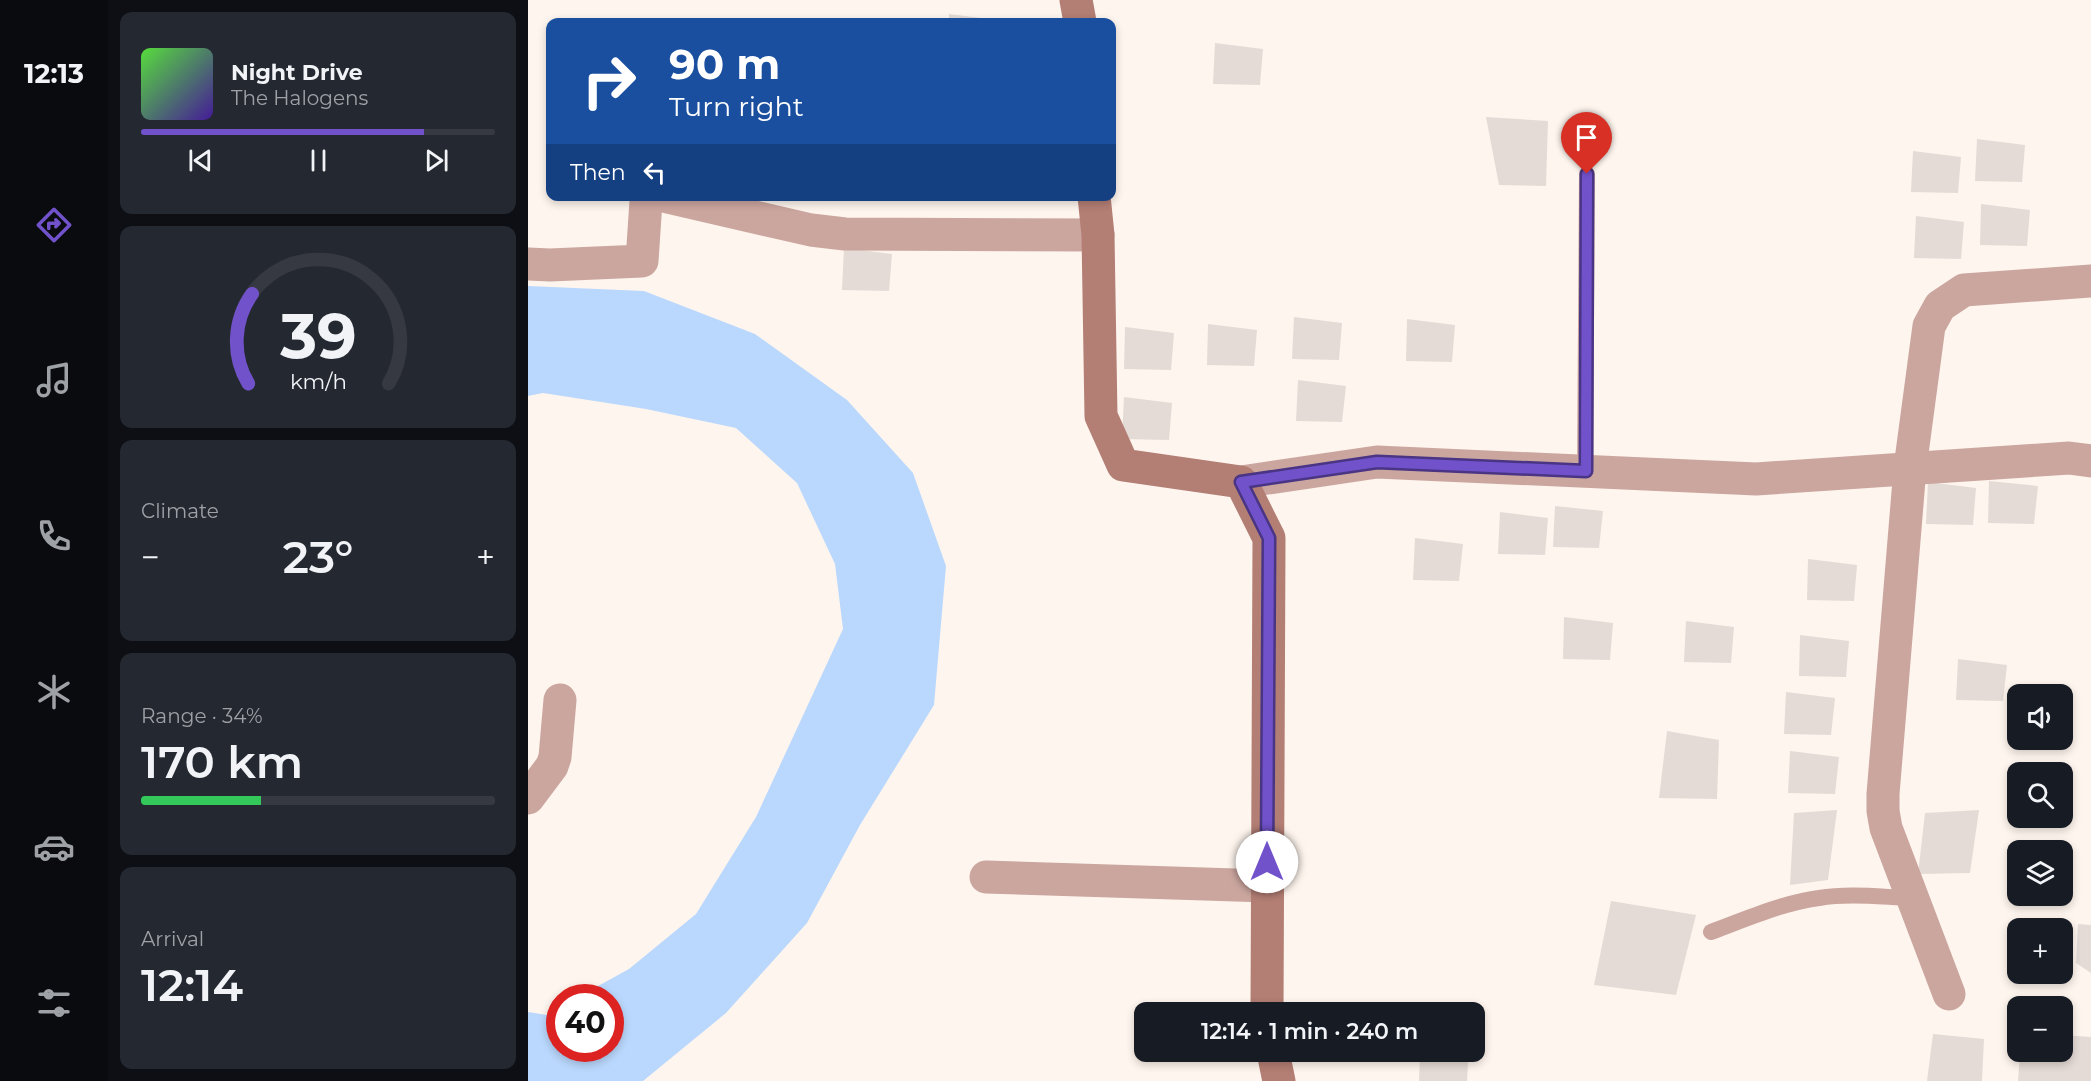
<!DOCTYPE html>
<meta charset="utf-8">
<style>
:root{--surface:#171b24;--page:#242831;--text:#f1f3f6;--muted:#9ea1a6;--line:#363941;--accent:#7152cb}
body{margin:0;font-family:Montserrat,sans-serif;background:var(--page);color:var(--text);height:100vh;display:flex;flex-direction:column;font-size:22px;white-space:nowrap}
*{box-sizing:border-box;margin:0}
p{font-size:20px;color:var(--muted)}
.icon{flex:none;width:33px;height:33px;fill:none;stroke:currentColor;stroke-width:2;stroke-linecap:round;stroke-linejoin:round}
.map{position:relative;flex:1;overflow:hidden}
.side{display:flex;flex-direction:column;gap:12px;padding:12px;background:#0d0f14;width:420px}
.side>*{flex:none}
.guide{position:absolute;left:18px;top:18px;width:570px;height:183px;border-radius:12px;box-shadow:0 3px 9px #0003;background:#1a4fa0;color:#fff;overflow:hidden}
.buttons{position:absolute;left:1479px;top:684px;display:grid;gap:12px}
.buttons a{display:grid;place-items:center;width:66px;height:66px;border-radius:12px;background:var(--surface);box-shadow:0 3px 9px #0003;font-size:30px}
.speed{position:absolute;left:18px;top:984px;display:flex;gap:12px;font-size:30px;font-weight:700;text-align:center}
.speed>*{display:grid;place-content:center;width:78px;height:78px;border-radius:50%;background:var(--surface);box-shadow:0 3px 9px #0003;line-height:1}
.speed .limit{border:9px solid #d22;background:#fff;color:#111}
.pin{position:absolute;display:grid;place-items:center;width:51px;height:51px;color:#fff;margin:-62px -26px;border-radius:50% 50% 50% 0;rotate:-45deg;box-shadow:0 0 6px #0007}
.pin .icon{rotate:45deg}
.me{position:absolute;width:66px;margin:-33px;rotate:0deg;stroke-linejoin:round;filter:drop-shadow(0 0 4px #0008)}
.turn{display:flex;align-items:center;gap:21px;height:126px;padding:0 24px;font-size:27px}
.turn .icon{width:78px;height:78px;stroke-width:2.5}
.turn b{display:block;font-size:42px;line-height:51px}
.then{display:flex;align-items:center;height:57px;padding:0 24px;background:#0003;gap:12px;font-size:22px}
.big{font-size:45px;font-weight:600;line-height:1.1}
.side .tile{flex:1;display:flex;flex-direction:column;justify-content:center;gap:9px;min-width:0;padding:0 21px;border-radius:12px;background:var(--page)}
.side .dial{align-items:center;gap:0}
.dial svg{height:156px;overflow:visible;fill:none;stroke:var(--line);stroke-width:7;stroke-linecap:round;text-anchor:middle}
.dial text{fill:var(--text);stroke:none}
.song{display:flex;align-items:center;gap:18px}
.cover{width:72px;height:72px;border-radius:9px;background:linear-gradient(135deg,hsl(110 70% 55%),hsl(260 70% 35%))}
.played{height:6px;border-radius:3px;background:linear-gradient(90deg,var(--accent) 80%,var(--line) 80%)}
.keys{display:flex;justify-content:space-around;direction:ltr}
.heat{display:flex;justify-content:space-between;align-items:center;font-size:33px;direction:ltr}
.charge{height:9px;border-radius:4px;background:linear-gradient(90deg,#34c759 34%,var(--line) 0)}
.trip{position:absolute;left:606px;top:1002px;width:351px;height:60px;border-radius:12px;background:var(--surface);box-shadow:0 3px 9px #0003;font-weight:600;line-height:60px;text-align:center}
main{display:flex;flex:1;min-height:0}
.tabs{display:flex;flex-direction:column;width:108px;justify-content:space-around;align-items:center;background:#090b0e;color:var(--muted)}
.tabs .icon{width:42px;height:42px}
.tabs .on{color:var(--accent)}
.tabs b{font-size:27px;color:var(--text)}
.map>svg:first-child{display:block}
</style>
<main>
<nav class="tabs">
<b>12:13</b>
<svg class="icon on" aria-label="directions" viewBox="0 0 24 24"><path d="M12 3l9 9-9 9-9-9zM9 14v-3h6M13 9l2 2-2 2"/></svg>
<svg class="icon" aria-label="music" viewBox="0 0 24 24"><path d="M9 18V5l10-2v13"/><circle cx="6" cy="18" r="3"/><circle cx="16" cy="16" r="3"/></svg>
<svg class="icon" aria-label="phone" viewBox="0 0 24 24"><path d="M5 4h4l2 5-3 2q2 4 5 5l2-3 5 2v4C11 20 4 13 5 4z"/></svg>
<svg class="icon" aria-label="climate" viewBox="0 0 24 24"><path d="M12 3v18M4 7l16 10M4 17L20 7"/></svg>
<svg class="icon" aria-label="car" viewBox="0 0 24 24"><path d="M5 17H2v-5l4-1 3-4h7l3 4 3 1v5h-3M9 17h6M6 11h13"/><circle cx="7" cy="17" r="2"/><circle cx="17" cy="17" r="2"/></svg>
<svg class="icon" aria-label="filters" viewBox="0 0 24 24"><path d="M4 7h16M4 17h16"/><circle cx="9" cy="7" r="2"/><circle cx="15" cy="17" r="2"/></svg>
</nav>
<section class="side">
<div class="tile">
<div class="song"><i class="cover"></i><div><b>Night Drive</b><p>The Halogens</p></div></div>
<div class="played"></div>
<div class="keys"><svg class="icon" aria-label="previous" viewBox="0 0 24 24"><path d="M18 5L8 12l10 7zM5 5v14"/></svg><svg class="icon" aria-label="pause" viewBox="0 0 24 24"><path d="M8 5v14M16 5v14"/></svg><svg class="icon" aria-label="next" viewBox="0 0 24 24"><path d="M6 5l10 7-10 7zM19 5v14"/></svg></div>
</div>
<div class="tile dial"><svg viewBox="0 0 100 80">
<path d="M14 69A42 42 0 1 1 86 69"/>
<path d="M14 69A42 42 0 0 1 16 23" stroke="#7152cb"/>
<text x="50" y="56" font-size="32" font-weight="700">39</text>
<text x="50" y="72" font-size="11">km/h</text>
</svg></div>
<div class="tile"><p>Climate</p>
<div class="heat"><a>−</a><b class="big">23°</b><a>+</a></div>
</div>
<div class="tile"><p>Range · 34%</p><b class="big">170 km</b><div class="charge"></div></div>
<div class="tile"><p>Arrival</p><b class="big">12:14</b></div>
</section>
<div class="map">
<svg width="1563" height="1081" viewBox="0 0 1563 1081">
<rect width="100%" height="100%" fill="#fef5ee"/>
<polygon fill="#bad8fd" points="0,286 116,291 227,334 319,400 385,473 418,566 406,705 332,825 279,923 198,1013 115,1081 0,1081 0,1012 19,1015 31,1008 32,1048 82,1048 82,998 50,997 101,969 168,914 228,817 315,629 307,564 269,483 208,428 118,409 15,393 0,396"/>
<g fill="#e5dbd6">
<polygon points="421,14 469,20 469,22 421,22"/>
<polygon points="687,43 735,49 732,85 685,84"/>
<polygon points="958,117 1020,121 1018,186 971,185"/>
<polygon points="1449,139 1497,145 1494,182 1447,181"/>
<polygon points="1385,151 1433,157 1430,193 1383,192"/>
<polygon points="1453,204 1502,210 1499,246 1452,245"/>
<polygon points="1388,216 1436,222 1433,259 1386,258"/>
<polygon points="316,248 364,254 361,291 314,290"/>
<polygon points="766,317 814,323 811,360 764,359"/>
<polygon points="879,319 927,325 924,362 878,361"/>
<polygon points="680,324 729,330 726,366 679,365"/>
<polygon points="597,327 646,333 643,370 596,369"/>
<polygon points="770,380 818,386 814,422 768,421"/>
<polygon points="596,397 644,403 641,440 594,439"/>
<polygon points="1461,481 1510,486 1506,524 1460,523"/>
<polygon points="1400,482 1448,488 1445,525 1398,524"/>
<polygon points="1027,506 1075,511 1071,548 1025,547"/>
<polygon points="972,512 1020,518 1017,555 970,554"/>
<polygon points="887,538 935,544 931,581 885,580"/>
<polygon points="1280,559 1329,565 1326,601 1279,600"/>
<polygon points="1036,617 1085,623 1082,660 1035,659"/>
<polygon points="1158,621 1206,627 1203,663 1156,662"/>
<polygon points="1272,635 1321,641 1318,677 1271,676"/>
<polygon points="1430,659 1479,665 1475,701 1428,700"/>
<polygon points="1258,692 1307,698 1303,735 1256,734"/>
<polygon points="1139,731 1191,740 1189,799 1131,798"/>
<polygon points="1262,751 1311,757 1307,794 1260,793"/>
<polygon points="1309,810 1300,880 1262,885 1266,813"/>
<polygon points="1451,810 1442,873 1390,874 1397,813"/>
<polygon points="1083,901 1168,915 1148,995 1066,985"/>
<polygon points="1550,924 1563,925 1563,973 1548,963"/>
<polygon points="1405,1034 1456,1039 1454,1081 1399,1081"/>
<polygon points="1534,1035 1563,1037 1563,1081 1490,1081 1492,1052 1534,1052"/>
<polygon points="892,1056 940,1062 939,1081 891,1081"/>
</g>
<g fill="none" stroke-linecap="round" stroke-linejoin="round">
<g stroke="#cba69f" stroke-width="16">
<polyline points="1057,471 1059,174"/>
<path d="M1183 932C1218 919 1254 903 1291 898 1321 893 1353 897 1384 898"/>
</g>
<g stroke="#cba69f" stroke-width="33">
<polyline points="135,196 283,230 317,234 570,235"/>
<polyline points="0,264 22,265 114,261 118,201 121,196"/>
<polyline points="713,482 849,462 1228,479 1541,458 1563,461"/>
<polyline points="0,798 24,766 27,757 32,700"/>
<polyline points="458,877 739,886"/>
<polyline points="1421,994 1358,828 1355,811 1355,794 1382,468 1401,326 1412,306 1436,290 1563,281"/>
</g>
<g stroke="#b37e74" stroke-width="33">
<polyline points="548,0 552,22"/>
<polyline points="566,196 570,235 573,416 595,465 713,482 741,538 739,1012"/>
<polyline points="745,1052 751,1081"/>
</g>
</g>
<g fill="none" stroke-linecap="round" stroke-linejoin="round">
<defs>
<polyline id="route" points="739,862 741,538 713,482 849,462 1058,471 1059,174"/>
</defs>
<use href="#route" stroke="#493584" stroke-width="15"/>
<use href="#route" stroke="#7152cb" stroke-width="10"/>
</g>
</svg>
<div class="buttons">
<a><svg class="icon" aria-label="sound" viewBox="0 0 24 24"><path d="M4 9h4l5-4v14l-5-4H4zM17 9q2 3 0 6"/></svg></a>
<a><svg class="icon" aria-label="search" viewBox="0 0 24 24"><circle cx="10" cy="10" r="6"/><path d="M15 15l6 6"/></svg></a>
<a><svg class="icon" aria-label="layers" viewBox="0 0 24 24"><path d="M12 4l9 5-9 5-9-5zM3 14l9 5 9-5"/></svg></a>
<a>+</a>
<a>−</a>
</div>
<div class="speed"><div class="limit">40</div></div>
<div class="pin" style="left:1059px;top:174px;background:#d93025"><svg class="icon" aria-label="arrive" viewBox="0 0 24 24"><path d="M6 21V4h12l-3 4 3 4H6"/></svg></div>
<svg class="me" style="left:739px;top:862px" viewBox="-20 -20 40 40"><circle r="19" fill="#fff"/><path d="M0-13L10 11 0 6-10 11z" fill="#7152cb"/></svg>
<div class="trip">12:14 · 1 min · 240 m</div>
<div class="guide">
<div class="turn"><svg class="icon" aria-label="right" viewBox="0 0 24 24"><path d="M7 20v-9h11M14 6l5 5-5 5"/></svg><div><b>90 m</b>Turn right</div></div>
<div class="then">Then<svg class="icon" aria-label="left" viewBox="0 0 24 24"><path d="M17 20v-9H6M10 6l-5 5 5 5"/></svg></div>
</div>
</div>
</main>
